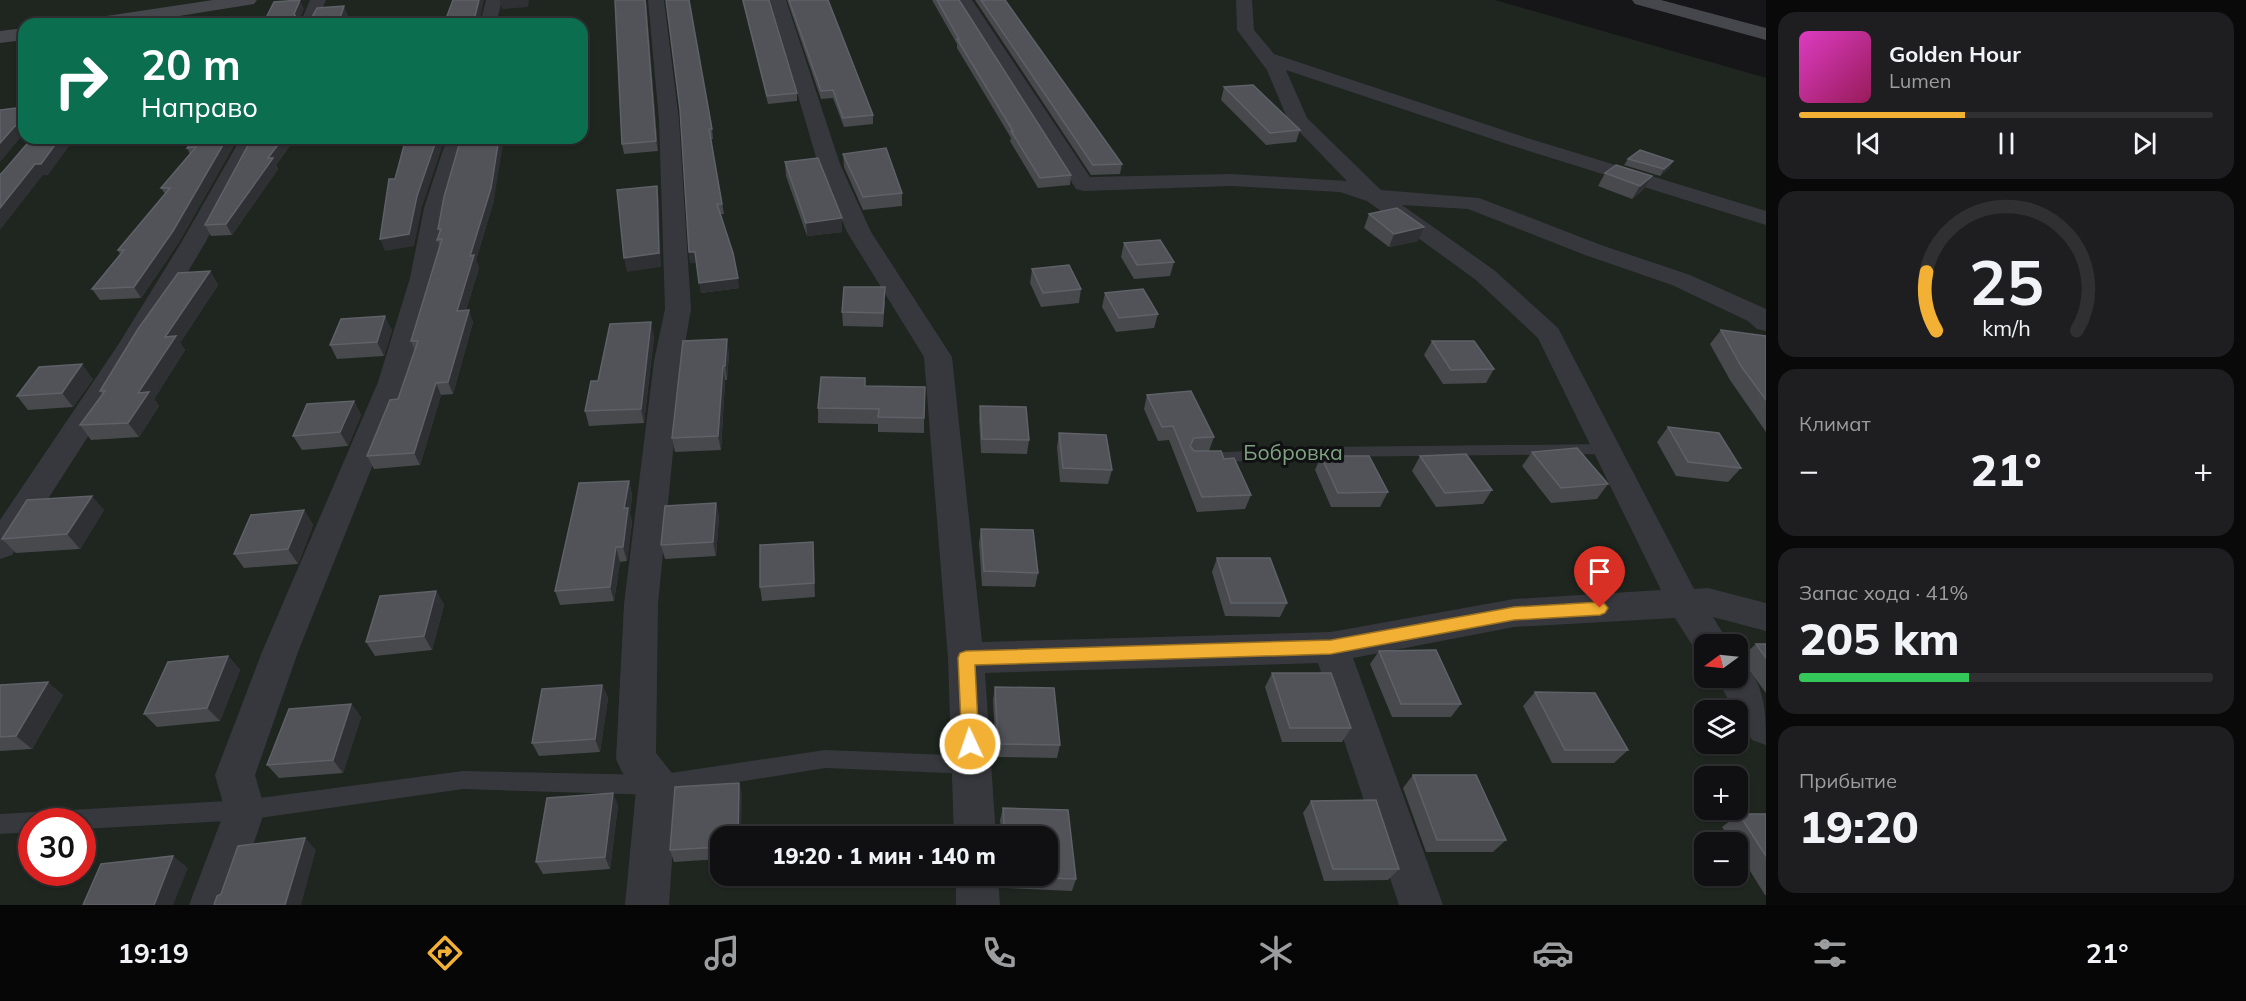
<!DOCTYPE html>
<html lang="ru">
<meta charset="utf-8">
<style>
:root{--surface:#101012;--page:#1e1e20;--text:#f1f3f6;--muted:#9c9d9f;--line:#303032;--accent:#f2b134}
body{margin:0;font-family:Mulish,sans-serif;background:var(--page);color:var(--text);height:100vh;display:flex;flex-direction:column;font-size:22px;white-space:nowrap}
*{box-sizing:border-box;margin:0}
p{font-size:20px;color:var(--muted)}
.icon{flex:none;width:33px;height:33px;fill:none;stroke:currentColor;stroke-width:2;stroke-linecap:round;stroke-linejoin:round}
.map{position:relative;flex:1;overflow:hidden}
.side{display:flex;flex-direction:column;gap:12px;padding:12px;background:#09090a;width:480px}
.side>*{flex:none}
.hud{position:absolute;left:18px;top:18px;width:570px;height:126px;border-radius:18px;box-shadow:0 2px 4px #0004,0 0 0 2px var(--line);background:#0b6e4f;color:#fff;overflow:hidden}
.needle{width:39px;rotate:255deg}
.tools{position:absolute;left:1694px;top:634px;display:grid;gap:12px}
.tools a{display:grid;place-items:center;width:54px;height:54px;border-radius:12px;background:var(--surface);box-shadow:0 2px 4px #0004,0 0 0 2px var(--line);font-size:30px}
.speed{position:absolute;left:18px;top:808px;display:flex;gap:12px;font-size:30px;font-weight:700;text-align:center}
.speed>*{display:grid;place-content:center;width:78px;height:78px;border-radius:50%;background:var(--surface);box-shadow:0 2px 4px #0004,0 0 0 2px var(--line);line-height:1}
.speed .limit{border:9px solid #d22;background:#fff;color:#111}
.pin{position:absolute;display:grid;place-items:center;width:51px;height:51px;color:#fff;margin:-62px -26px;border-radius:50% 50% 50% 0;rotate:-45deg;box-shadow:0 0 6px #0007}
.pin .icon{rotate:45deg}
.me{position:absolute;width:66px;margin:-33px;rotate:357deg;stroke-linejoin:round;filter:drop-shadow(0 0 4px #0008)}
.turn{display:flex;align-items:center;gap:21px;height:126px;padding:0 24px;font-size:27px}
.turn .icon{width:78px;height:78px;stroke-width:2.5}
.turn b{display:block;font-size:42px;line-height:51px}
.big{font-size:45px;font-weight:800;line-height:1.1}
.side .card{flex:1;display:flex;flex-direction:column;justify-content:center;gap:9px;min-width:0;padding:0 21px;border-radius:18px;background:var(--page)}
.side .dial{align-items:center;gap:0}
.dial svg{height:156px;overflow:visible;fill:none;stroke:var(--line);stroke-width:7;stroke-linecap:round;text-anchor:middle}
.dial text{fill:var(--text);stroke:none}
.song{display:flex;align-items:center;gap:18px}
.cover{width:72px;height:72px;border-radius:9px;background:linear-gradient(135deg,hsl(310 70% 55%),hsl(330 70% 35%))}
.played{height:6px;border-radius:3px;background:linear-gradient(90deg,var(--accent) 40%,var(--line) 40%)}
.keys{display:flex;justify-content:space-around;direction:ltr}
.heat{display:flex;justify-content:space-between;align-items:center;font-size:33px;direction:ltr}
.charge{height:9px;border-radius:4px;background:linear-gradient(90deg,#34c759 41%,var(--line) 0)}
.trip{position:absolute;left:710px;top:826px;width:348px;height:60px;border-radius:18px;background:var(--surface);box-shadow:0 2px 4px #0004,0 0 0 2px var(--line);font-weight:800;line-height:60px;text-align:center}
.dock{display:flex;height:96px;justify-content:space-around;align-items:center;background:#060607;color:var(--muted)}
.dock .icon{width:42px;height:42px}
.dock .current{color:var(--accent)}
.dock b{font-size:27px;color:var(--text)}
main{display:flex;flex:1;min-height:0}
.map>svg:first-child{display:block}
</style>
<main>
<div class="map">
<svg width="1766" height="905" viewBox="0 0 1766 905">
<rect width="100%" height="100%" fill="#161618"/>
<path fill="#1e261f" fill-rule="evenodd" d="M0 0H1495L1766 78V905H0ZM24 24H582V138H24ZM1704 645H1737V678H1704ZM1704 711H1737V744H1704ZM1704 777H1737V810H1704ZM32 822H82V873H32ZM720 837H1047V876H720ZM1704 843H1737V876H1704Z"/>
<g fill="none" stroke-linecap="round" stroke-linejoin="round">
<g fill="#37383d" fill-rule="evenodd">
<polygon points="1607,444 1614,449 1607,454 1325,457 1205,463 1200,462 1197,458 1200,454 1205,453 1325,447"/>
<polygon points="825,750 972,756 979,758 982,765 979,772 972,774 825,768 657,795 463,789 245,820 82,829 82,822 32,822 32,832 0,834 0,814 245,800 463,771 657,775"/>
</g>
<g fill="#37383d" fill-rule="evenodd">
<polygon points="310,0 326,0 316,24 300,24"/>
<polygon points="486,0 502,0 496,24 480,24"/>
<polygon points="648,0 664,0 679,120 691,309 682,361 658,604 656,753 671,772 677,785 669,905 625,905 636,790 622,772 616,759 624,604 654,361 665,309 659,120"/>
<polygon points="770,0 786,0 840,164 871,232 952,357 982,642 1331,632 1514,599 1661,590 1538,338 1476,280 1367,201 1340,192 1231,186 1084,191 1076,189 956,0 972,0 1090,177 1231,174 1347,181 1288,120 1267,70 1237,30 1236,0 1252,0 1254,30 1274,54 1524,137 1766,211 1766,225 1510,145 1286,70 1307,118 1381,190 1479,198 1601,245 1690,275 1766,309 1766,331 1757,329 1748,321 1672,285 1585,255 1468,209 1402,205 1494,270 1558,328 1694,589 1708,588 1766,603 1766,631 1713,617 1730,645 1704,645 1704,657 1699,656 1675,618 1514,627 1353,658 1443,905 1399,905 1318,663 985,673 996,837 954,837 948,658 924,357 847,232 818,164"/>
<polygon points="241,138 261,138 205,243 114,396 12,555 0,559 0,520 118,345 181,243"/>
<polygon points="447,138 467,138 446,208 434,278 406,382 298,652 255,775 265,810 233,905 189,905 225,810 215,775 262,652 378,382 410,278 424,208"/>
<path d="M1737 663C1766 675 1766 716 1766 745L1752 740 1716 678H1737Z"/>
<polygon points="956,876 998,876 1000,905 956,905"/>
</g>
<g fill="#45474d" fill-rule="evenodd">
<polygon points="213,0 257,0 254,4 248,5 129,24 84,24 86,20 93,18"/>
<polygon points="1632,0 1661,0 1766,28 1766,40 1635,4"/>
<polygon points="24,28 24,40 0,43 0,31"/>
</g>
</g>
<g fill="#47494d">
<polygon points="615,0 646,0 658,151 624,154 622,144"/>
<polygon points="742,0 769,0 797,93 797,101 768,104"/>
<polygon points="787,0 828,0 873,115 873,124 844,127 833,98 821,99"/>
<polygon points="932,0 959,0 1071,175 1070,185 1038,188 1010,141 1011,138 957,48 957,44"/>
<polygon points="975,0 1005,0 1122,164 1120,174 1091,175"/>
<polygon points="1224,87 1300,130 1296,142 1266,145 1221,100"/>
<polygon points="24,107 24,136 22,136 0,110"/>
<polygon points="680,110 712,129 713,139 711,139 724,214 720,214 739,288 701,293 696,262 690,263"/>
<polygon points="195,138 238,138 179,242 141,298 100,300 92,289 120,254 118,250 165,194 161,188 190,154 187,148"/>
<polygon points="293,138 294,140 276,165 278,169 232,235 211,236 205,225"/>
<polygon points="843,154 902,193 902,206 863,210 844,167"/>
<polygon points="1628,159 1673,161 1669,168 1660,176 1624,165"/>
<polygon points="785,162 842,232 807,236 786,176"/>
<polygon points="1616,165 1644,189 1632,199 1598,186 1605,173"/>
<polygon points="494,200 476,260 479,268 466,310 473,322 453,394 441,395 420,465 374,469 367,456 398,399 415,351 411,341 440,246 437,240 440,233 438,229"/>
<polygon points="1369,214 1418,241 1389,247 1364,228"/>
<polygon points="1124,243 1174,262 1170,276 1134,279 1121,257"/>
<polygon points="1032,269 1081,289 1079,303 1041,307 1030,283"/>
<polygon points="210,271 218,285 180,343 185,350 154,399 159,406 139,437 91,440 80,425 102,394 100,391"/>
<polygon points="1105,293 1158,314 1154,328 1116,332 1102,307"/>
<polygon points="885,301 883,327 843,326 842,312"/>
<polygon points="392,330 384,356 337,359 330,345"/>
<polygon points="1721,330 1766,336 1766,432 1730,380 1710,344"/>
<polygon points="654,336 644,423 589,426 585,411 598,381"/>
<polygon points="1432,341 1494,369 1486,383 1443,384 1424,355"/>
<polygon points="729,353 727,380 725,380 721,450 675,452 672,438"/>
<polygon points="93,379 73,407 28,410 17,396"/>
<polygon points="865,386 924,418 924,433 878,432 878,424 818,423 818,408"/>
<polygon points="1147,395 1214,437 1209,451 1251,495 1245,509 1197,512 1169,440 1158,441 1144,409"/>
<polygon points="354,401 361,415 348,446 302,450 293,436"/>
<polygon points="980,406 1029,440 1027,454 981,453 979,420"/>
<polygon points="1668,427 1741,468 1728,482 1676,476 1657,442"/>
<polygon points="1059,433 1112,470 1108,484 1060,482 1057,447"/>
<polygon points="1532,452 1608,484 1597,499 1551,503 1522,466"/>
<polygon points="1321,456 1388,492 1380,507 1331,507 1315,470"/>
<polygon points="1420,456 1492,490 1483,504 1436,507 1412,471"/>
<polygon points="629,481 632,495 630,514 632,522 627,561 620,562 614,601 560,605 555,591"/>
<polygon points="716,503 719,517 716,556 665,559 661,545"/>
<polygon points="104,510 80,549 16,553 2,539"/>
<polygon points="304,510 313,525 298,564 244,568 234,554"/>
<polygon points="981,529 1038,573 1035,587 982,586 979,543"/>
<polygon points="813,542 815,597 762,601 760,587"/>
<polygon points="1217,558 1287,603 1280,617 1225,616 1212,572"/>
<polygon points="436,591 444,605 432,650 375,656 366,642"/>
<polygon points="1756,644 1766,644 1766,693 1740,658"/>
<polygon points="1379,651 1461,704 1451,717 1392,717 1370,664"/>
<polygon points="228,656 240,670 220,721 157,727 144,714"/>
<polygon points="1272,673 1351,728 1342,742 1282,742 1265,687"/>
<polygon points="0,685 63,695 32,749 0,751"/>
<polygon points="602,685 608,698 600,752 539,756 532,743"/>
<polygon points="995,687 1060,745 1057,758 996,757 993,700"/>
<polygon points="1535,692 1628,750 1614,763 1552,763 1523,706"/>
<polygon points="351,704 361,717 343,773 279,778 267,765"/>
<polygon points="1413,775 1506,840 1493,852 1426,852 1403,788"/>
<polygon points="742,795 720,837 720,859 674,862 670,850"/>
<polygon points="1311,801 1399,869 1388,880 1324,881 1303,813"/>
<polygon points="618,805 610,869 543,874 536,862"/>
<polygon points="1003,808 1068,810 1076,879 1072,891 1005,888 1004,876 1047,876 1047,837 1002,837 1000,820"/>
<polygon points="1739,814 1766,814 1766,895 1765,895 1737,850 1737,843 1732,843 1722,827"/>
</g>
<g fill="#2f3033">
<polygon points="300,0 304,9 298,23 294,14"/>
<polygon points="479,0 484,0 479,24 473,24"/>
<polygon points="500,0 529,0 528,7 502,9"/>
<polygon points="645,0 646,0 658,151 656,141"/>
<polygon points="344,6 348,15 345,24 338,24"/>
<polygon points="15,126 22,136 0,162 0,143"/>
<polygon points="60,138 75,138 48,175 43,175 0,230 0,208 35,164"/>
<polygon points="227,138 238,138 179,242 141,298 134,287"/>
<polygon points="283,138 293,138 294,140 276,165 278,169 232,235 226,224 268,158"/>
<polygon points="437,138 445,138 422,207 414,246 385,251 380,239 417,196"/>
<polygon points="499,138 504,138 494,200 476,260 479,268 462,323 457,311 470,256"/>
<polygon points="1673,161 1669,168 1660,176 1664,169"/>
<polygon points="1652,176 1644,189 1632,199 1640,186"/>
<polygon points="657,186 659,200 661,267 627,272 624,258"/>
<polygon points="842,218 842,232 807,236 806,223"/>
<polygon points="1424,227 1418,241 1389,247 1394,234"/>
<polygon points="689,252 695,252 697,262 690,263"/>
<polygon points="210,271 218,285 180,343 185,350 154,399 159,406 139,437 128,423 138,393 165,337"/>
<polygon points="738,278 739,288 701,293 699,283"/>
<polygon points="469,310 473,322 453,394 448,382"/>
<polygon points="385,316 392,330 384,356 377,342"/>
<polygon points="651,322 654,336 644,423 641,409"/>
<polygon points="727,339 729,353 727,380 725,366"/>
<polygon points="82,364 93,379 73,407 62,393"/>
<polygon points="723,366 725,380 721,450 718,436"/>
<polygon points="436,383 441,395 420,465 414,453"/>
<polygon points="354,401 361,415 348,446 340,432"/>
<polygon points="629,481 632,495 630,514 632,522 627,561 623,547 624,508"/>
<polygon points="92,496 104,510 80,549 67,534"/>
<polygon points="716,503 719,517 716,556 713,542"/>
<polygon points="304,510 313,525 298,564 288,549"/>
<polygon points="616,547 620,562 614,601 610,587"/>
<polygon points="436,591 444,605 432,650 424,636"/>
<polygon points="228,656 240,670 220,721 207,708"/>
<polygon points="48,682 63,695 32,749 16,736"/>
<polygon points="602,685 608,698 600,752 595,739"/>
<polygon points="351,704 361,717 343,773 333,760"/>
<polygon points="739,783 742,795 741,837 738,837"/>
<polygon points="613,793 618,805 610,869 605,857"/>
<polygon points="305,838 316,850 301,905 285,905"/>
<polygon points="173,856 188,868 173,905 154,905"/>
</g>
<g fill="#525359" stroke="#5f6168" stroke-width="1.5">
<polygon points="300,0 294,14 296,17 312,17 317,8 344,6 338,24 263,24 274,2"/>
<polygon points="453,0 479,0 473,24 444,24"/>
<polygon points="615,0 645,0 656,141 622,144"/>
<polygon points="666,0 689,0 712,129 709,129 722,204 717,204 733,253 738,278 699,283 695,252 689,252 680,110"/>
<polygon points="743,0 769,0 797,93 767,96"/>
<polygon points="789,0 828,0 873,115 843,118 833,90 821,91"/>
<polygon points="937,0 959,0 1071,175 1040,178 1011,131 1013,131 957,39 959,39"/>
<polygon points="981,0 1005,0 1122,164 1093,165"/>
<polygon points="1253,85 1300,130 1270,133 1224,87"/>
<polygon points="24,107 24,126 15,126 0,143 0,110"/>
<polygon points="32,138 60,138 41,164 35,164 0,208 0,174 2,173"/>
<polygon points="195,138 227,138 173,231 134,287 92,289 124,250 118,250 170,188 161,188 196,147 187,148"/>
<polygon points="252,138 283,138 268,158 273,158 226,224 205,225"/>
<polygon points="406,138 437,138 417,196 409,234 380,239 389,179 395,179"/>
<polygon points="461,138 499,138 491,188 470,256 474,255 457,311 469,310 448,382 436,383 414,453 367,456 390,400 398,399 418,341 411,341 442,239 437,240 441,229 438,229 444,197"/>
<polygon points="886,148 902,193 863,197 843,154"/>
<polygon points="1640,150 1673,161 1664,169 1628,159"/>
<polygon points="818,158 842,218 806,223 785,162"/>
<polygon points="1616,165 1652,176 1640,186 1605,173"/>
<polygon points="657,186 659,253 624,258 617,190"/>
<polygon points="1397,208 1424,227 1394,234 1369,214"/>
<polygon points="1160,240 1174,262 1137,265 1124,243"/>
<polygon points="1069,265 1081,289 1043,293 1032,269"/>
<polygon points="210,271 165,337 176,336 138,393 149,392 128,423 80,425 105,391 100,391 138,329 178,273"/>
<polygon points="844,287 885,287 883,313 842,312"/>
<polygon points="1143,289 1158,314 1119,318 1105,293"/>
<polygon points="385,316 377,342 330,345 341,319"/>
<polygon points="651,322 641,409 585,411 591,381 598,381 610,324"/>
<polygon points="1721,330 1766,336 1766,400 1741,366"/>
<polygon points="727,339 725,366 723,366 718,436 672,438 683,341"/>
<polygon points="1432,341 1474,341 1494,369 1451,370"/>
<polygon points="82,364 62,393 17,396 39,367"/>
<polygon points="821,377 865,378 865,386 925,387 924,418 878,417 879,409 818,408"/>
<polygon points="1191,391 1214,437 1194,438 1190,446 1194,451 1221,451 1224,459 1234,458 1251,495 1202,497 1173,426 1162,427 1147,395"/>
<polygon points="354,401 340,432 293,436 307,404"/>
<polygon points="980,406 1026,407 1029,440 982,439"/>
<polygon points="1668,427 1719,433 1741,468 1688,462"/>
<polygon points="1059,433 1106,435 1112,470 1063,468"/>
<polygon points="1577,448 1608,484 1561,488 1532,452"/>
<polygon points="1466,454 1492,490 1445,493 1420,456"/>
<polygon points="1321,456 1369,456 1388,492 1338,493"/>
<polygon points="629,481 624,508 628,508 623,547 616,547 610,587 555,591 579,483"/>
<polygon points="92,496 67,534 2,539 27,500"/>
<polygon points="716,503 713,542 661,545 665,506"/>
<polygon points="304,510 288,549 234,554 251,515"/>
<polygon points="981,529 1033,530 1038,573 984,571"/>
<polygon points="813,542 814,583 760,587 760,545"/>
<polygon points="1217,558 1270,558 1287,603 1231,603"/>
<polygon points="436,591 424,636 366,642 380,596"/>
<polygon points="1756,644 1766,644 1766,658"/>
<polygon points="1436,650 1461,704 1401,704 1379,651"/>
<polygon points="228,656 207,708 144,714 168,662"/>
<polygon points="1272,673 1331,673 1351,728 1290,728"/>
<polygon points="48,682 16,736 0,737 0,685"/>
<polygon points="602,685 595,739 532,743 542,689"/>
<polygon points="995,687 1054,688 1060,745 998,744"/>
<polygon points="1535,692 1595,693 1628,750 1565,750"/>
<polygon points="351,704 333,760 267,765 289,709"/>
<polygon points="1413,775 1476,775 1506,840 1437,840"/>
<polygon points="739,783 738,837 720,837 720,847 670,850 675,787"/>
<polygon points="613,793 605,857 536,862 547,798"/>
<polygon points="1376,800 1399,869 1333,869 1311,801"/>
<polygon points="1003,808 1068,810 1076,879 1007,877 1047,876 1047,837 1005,837"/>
<polygon points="1739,814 1766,814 1766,856"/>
<polygon points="305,838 285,905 214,905 217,896 221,894 238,846"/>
<polygon points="173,856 154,905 83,905 101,864"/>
</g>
<polygon fill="#f2b134" stroke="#9d7322" stroke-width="1.5" points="1600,602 1605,604 1608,608 1605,613 1600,615 1514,620 1331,654 975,665 979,744 977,750 970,752 964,750 962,744 958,658 960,653 966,651 1331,640 1514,607"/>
<g text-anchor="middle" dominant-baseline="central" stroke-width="6" stroke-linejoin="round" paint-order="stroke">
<g font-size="21" fill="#7fa381" stroke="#111113">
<text x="1293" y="452">Бобровка</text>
</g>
</g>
</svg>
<div class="tools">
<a><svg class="needle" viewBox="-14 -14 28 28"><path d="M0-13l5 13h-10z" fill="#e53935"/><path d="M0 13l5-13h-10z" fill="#9c9d9f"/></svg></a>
<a><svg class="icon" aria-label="layers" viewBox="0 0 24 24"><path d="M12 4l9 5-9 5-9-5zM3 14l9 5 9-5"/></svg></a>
<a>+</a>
<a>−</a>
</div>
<div class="speed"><div class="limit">30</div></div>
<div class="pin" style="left:1600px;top:608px;background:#d93025"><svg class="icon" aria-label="arrive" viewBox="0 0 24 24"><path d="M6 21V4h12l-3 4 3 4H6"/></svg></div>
<svg class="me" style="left:970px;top:744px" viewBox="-20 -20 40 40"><circle r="17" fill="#f2b134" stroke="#fff" stroke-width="3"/><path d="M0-11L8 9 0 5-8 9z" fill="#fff"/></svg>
<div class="trip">19:20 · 1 мин · 140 m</div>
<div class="hud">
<div class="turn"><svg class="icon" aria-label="right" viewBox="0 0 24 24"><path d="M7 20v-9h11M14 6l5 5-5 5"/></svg><div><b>20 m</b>Направо</div></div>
</div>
</div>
<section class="side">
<div class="card">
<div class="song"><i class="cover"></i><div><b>Golden Hour</b><p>Lumen</p></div></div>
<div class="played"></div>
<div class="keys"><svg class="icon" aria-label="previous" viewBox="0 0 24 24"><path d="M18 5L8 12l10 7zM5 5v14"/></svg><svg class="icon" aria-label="pause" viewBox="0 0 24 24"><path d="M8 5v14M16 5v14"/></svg><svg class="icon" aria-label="next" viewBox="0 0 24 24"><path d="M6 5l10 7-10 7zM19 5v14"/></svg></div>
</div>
<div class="card dial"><svg viewBox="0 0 100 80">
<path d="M14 69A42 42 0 1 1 86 69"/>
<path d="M14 69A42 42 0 0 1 9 39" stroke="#f2b134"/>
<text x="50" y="56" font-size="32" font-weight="700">25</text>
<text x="50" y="72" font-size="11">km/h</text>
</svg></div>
<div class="card"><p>Климат</p>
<div class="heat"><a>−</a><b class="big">21°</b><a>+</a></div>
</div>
<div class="card"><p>Запас хода · 41%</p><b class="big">205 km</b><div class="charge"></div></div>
<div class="card"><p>Прибытие</p><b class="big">19:20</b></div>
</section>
</main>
<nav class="dock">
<b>19:19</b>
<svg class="icon current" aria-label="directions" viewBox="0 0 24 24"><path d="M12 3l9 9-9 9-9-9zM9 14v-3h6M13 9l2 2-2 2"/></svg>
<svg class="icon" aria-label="music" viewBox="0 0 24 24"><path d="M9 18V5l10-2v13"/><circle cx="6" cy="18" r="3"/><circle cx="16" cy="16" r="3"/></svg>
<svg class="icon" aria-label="phone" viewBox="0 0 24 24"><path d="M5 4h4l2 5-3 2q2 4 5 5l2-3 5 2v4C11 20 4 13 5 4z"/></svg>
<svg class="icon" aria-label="climate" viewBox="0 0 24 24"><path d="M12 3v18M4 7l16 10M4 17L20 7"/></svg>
<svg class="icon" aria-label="car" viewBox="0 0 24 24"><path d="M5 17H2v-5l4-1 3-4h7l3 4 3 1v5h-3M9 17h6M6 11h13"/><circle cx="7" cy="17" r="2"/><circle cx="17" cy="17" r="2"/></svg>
<svg class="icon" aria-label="filters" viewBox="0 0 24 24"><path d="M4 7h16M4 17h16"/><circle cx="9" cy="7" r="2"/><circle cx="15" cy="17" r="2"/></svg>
<b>21°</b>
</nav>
